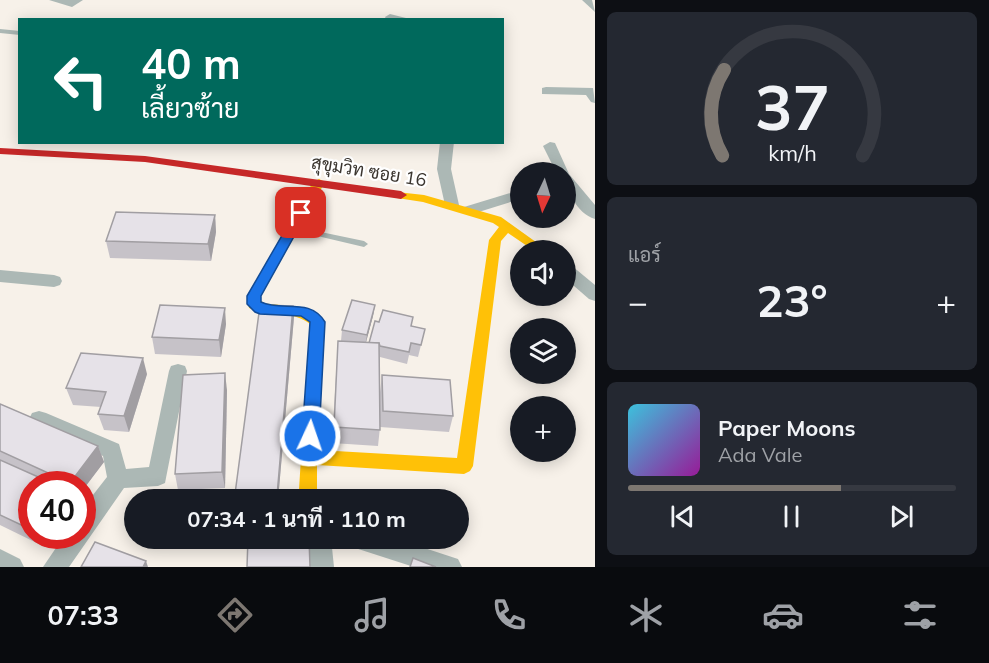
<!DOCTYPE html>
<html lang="th">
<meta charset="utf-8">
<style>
:root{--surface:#171b24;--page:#242831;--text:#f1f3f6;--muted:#9ea1a6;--line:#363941;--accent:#7d7771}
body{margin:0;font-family:Mulish,Sarabun,sans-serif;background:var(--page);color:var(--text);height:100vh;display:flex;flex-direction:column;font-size:22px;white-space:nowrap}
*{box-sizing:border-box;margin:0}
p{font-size:20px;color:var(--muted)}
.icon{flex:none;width:33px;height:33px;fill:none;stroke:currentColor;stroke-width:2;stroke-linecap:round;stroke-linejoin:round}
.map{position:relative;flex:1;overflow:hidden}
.sheet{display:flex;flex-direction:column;gap:12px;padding:12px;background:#0d0f14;width:394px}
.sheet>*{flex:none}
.hud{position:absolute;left:18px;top:18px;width:486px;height:126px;border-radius:0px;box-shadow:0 3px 15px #0003;background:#00695c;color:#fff;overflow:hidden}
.needle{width:39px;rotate:184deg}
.buttons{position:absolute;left:510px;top:162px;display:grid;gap:12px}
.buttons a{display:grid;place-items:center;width:66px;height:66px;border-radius:50%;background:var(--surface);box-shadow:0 3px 15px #0003;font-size:30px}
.speed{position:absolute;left:18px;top:471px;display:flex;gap:12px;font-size:30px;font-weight:700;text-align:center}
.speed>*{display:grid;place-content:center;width:78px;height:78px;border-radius:50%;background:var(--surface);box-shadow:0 3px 15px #0003;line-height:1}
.speed .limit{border:9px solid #d22;background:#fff;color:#111}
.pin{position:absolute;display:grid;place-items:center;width:51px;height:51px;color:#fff;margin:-26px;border-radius:12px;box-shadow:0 3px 9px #0006}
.me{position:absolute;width:66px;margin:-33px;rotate:3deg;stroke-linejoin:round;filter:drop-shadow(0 0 4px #0008)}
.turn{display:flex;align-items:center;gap:21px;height:126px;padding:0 24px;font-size:27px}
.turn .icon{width:78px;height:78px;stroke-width:2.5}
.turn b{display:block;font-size:42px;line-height:51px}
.big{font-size:45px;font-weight:700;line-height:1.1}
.sheet .widget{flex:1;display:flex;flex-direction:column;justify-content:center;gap:9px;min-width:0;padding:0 21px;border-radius:9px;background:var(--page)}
.sheet .dial{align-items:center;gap:0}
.dial svg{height:156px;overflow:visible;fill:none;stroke:var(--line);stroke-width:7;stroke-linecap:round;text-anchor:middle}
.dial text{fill:var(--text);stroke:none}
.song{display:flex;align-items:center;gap:18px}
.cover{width:72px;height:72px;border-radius:9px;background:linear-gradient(135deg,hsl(190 70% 55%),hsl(300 70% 35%))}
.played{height:6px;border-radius:3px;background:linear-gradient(90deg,var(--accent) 65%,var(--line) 65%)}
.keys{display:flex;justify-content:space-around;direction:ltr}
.heat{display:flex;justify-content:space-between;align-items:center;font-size:33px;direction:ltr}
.trip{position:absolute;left:124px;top:489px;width:345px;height:60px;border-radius:30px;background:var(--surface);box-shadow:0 3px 15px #0003;font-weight:700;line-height:60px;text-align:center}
.menu{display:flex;height:96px;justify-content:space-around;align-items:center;background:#090b0e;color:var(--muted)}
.menu .icon{width:42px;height:42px}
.menu .current{color:var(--accent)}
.menu b{font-size:27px;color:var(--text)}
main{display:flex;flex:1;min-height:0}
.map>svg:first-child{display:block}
</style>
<main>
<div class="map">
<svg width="595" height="567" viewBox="0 0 595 567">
<rect width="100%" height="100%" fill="#f7f1e9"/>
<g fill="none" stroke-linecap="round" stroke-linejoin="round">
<g fill="#acb8b5" fill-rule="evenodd">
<polygon points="0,29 20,31 20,35 0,33"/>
<polygon points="289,226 292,226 364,241 368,244 364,247 292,230 289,230 288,228"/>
</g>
<g fill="#acb8b5" fill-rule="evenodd">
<polygon points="49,0 83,0 72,7"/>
<polygon points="582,0 592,0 595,12"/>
<polygon points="390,14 406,18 407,20 386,19 385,17"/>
<polygon points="546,87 593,88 595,103 591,102 586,95 542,94 542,88"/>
<polygon points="440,142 454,142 451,169 459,205 452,210 445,205 437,169"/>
<path d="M550 142 555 143 569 174 595 205V219C576 213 566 190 566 172H556L543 146Z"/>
<polygon points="520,190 520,199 469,215 462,210 464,207"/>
<polygon points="566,264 572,266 595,285 595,301 589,299 566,279"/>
<polygon points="0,270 54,275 60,277 62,281 60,285 54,287 0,282"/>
<polygon points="178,364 185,366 187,371 165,483 158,486 124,488 69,567 43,567 64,536 82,536 82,509 107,477 103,456 32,425 29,419 32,413 39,411 46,413 119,444 126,469 149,467 169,371 171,366"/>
<polygon points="309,538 331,538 334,567 310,567"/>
<polygon points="346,538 394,538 458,559 462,567 414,567 349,546"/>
<polygon points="0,549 20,559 24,567 0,567"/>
</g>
<path fill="#ffc107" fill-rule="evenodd" d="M319 179 325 182 261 296V301L264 303C284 307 312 303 324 322L318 450 457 458 489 240 499 227 493 223 423 202 397 198 395 195 397 192 424 195 501 217 547 250H533L508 233 501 241 473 466 470 471 464 474 317 465V490L314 496 308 498 302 496 299 490 301 457 310 324C293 311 268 315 249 308L247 296 313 182Z"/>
<polygon fill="#c62828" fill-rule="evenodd" points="0,148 145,156 401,191 407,195 401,199 145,162 0,154"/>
</g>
<g fill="#c6c2c8">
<polygon points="215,215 216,232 211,261 110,258 106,241"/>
<polygon points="375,305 373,316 366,342 369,343 412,326 425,329 418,357 409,355 407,364 380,357 380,392 382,375 453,416 449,432 380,427 378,446 332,443 338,341 341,341 342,330"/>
<polygon points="294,317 278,500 235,500 235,494"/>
<polygon points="226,324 221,357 155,354 152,337"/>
<polygon points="147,374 129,432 104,430 98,414 101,407 73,405 66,388"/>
<polygon points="227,390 225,488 178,490 175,474"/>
<polygon points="0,404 98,446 104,462 82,491 82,484 32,484 32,536 53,536 45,547 0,525"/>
</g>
<g fill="#a19ea2">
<polygon points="215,215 216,232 211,261 208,244"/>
<polygon points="375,305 373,316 365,346 367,335"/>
<polygon points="293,306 294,317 278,500 277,500"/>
<polygon points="225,308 226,324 221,357 219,340"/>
<polygon points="143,358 147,374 129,432 124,416"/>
<polygon points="225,373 227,390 225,488 222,472"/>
<polygon points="98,446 104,462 82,491 82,484 71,484 70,483"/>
<polygon points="38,536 53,536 45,547"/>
<polygon points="146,561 148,567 143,567"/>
</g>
<g fill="#e6e2e8" stroke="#a19ea2" stroke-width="1.5">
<polygon points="116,212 215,215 208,244 106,241"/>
<polygon points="352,300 375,305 367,335 342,330"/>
<polygon points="160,305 225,308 219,340 152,337"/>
<polygon points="260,305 293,306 277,496 235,494"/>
<polygon points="383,310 413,317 411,326 425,329 421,345 411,343 409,352 380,346 379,343 369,343 375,321 379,322"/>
<polygon points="338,341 379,343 380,430 334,427"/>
<polygon points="81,353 143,358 124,416 98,414 106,392 66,388"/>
<polygon points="225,373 222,472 175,474 183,375"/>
<polygon points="382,375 450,380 453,416 383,411"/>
<polygon points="0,404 98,446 70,483 0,451"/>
<polygon points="0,460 54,484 32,484 32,530 0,515"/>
<polygon points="248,538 309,538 310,567 247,567"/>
<polygon points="95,542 146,561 143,567 81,567"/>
<polygon points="413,558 436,567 410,567"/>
</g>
<path fill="#1a73e8" stroke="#114b97" stroke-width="1.5" d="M301 209 307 213 261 296V302C282 312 310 297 325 322L319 436 316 441 310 443 305 441 302 436 310 322 301 316 260 314 255 312 247 304V296L295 213Z"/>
<g text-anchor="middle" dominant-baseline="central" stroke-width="4.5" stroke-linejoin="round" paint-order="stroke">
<g font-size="18" fill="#3b3630" stroke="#fff">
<text transform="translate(369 171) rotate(9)">สุขุมวิท ซอย 16</text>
</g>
</g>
</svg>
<div class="buttons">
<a><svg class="needle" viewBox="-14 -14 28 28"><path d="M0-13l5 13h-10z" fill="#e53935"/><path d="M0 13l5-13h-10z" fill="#9ea1a6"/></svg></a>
<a><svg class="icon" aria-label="sound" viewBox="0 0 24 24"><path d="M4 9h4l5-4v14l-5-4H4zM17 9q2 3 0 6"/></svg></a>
<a><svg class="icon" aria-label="layers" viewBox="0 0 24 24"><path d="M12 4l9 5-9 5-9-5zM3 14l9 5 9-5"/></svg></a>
<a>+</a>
</div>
<div class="speed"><div class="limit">40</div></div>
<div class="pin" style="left:301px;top:213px;background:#d93025"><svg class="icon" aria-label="arrive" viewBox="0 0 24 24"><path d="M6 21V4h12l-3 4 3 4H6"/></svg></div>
<svg class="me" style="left:310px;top:436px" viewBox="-20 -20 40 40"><circle r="17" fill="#1a73e8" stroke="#fff" stroke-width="3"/><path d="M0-11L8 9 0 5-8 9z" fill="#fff"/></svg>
<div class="trip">07:34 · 1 นาที · 110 m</div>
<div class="hud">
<div class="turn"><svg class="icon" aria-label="left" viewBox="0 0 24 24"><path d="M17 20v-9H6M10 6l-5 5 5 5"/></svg><div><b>40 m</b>เลี้ยวซ้าย</div></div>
</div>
</div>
<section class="sheet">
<div class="widget dial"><svg viewBox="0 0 100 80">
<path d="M14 69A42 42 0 1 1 86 69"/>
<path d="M14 69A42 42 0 0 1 15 25" stroke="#7d7771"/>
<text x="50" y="56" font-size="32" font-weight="700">37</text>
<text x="50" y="72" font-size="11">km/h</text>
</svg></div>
<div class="widget"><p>แอร์</p>
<div class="heat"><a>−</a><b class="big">23°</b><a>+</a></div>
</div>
<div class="widget">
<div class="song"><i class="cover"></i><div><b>Paper Moons</b><p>Ada Vale</p></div></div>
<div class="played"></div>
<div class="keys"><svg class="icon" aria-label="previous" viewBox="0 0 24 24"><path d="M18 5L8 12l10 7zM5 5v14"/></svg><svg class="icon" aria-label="pause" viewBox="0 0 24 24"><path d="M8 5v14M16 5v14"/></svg><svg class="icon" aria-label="next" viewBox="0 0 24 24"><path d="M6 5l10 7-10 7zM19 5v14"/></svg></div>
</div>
</section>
</main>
<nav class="menu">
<b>07:33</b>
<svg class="icon current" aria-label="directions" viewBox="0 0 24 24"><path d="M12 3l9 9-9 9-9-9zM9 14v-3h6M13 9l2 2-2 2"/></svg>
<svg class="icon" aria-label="music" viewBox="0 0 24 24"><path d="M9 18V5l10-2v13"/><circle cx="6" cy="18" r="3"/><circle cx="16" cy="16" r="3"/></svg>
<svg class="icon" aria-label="phone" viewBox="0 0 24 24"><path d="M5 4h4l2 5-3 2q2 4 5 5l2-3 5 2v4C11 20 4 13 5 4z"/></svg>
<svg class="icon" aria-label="climate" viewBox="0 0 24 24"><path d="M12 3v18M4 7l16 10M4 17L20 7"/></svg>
<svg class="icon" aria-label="car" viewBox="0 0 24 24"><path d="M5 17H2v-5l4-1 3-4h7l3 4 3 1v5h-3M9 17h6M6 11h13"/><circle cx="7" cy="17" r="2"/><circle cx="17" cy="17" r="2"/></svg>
<svg class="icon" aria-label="filters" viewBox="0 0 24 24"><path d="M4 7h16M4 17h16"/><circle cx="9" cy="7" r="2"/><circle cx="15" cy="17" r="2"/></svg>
</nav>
